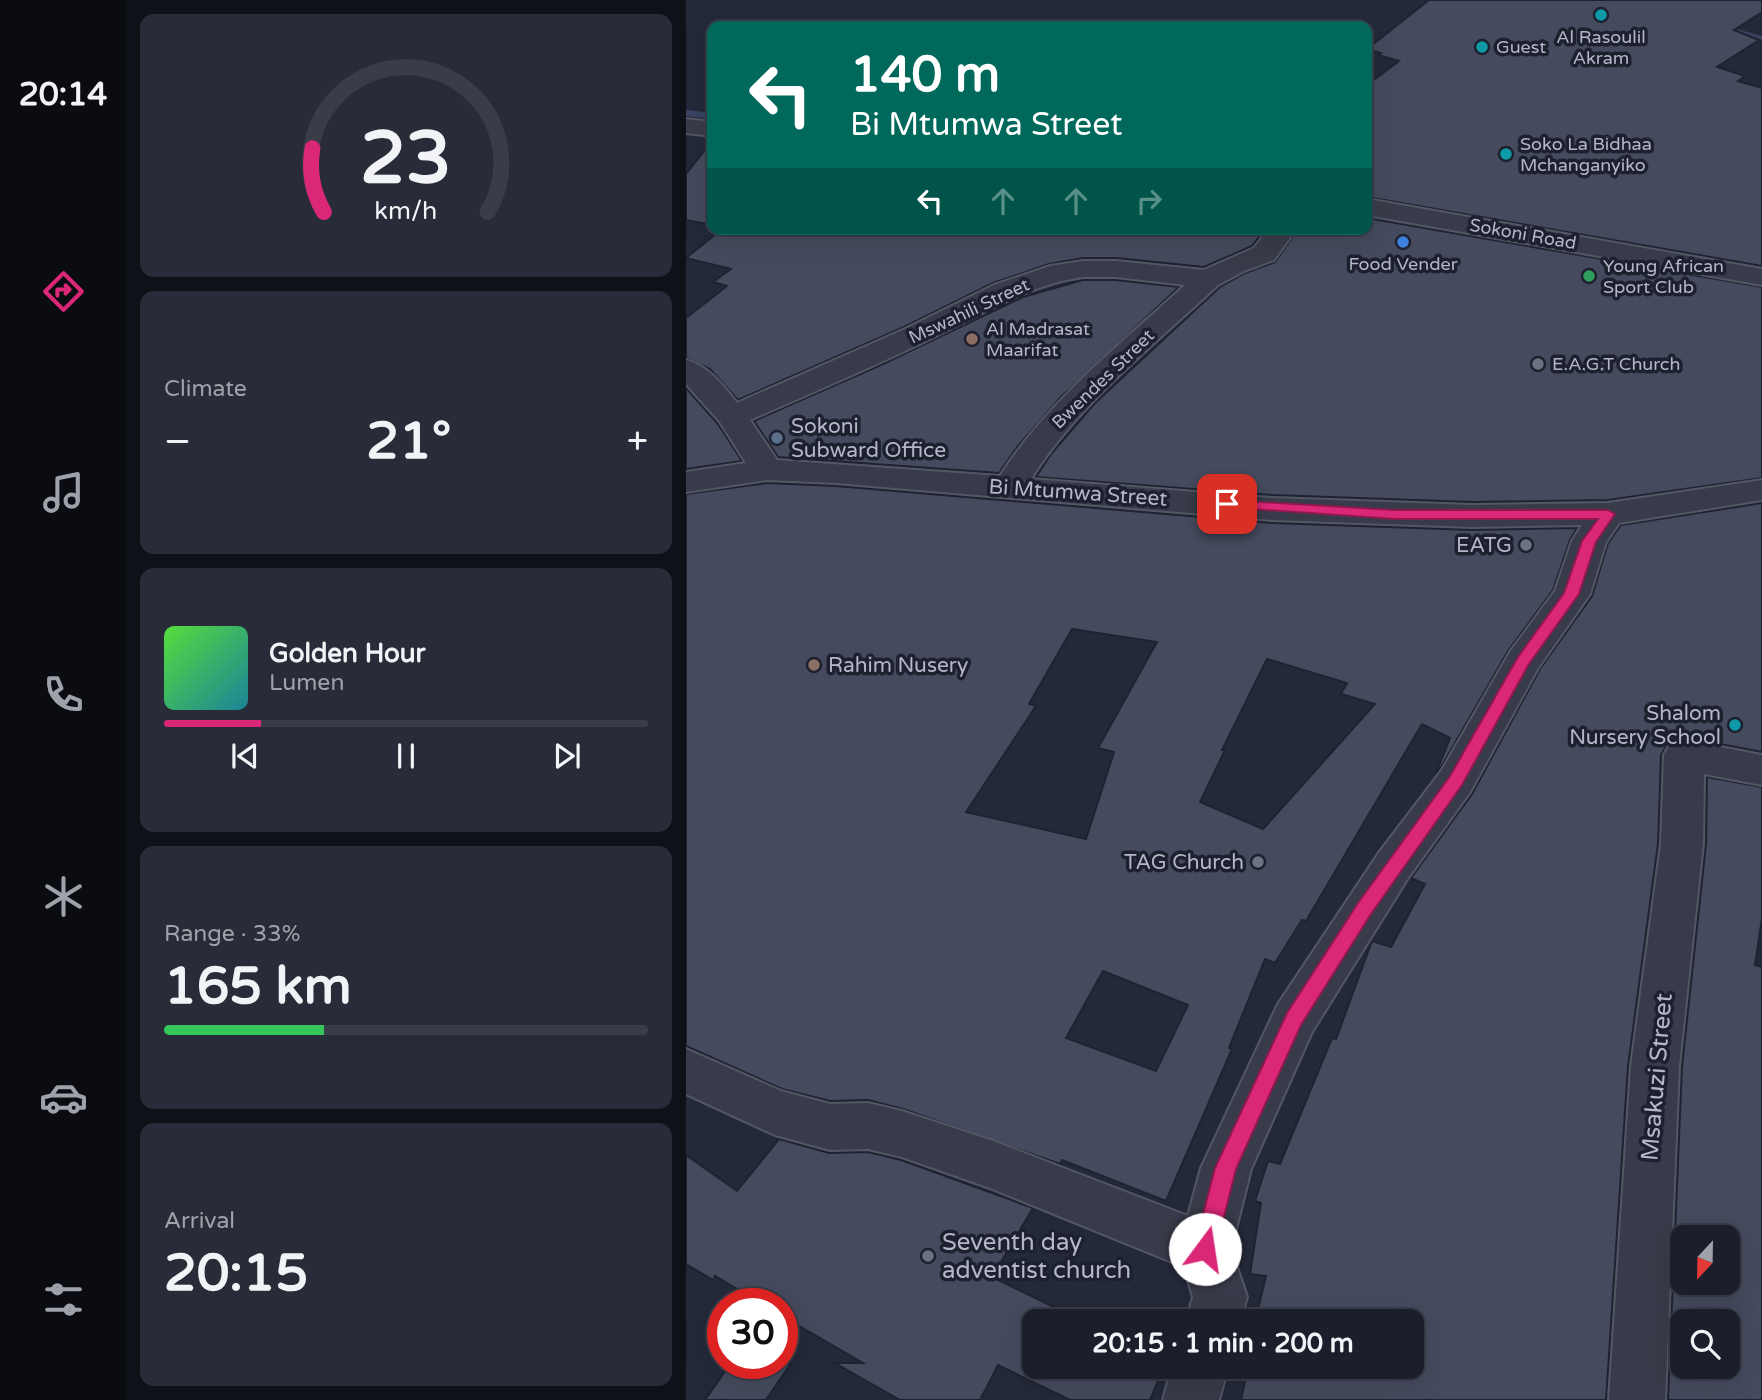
<!DOCTYPE html>
<meta charset="utf-8">
<style>
:root{--surface:#1b1f2c;--page:#282c38;--text:#f1f3f6;--muted:#a0a2a9;--line:#393d48;--accent:#db2777}
body{margin:0;font-family:"Varela Round",sans-serif;background:var(--page);color:var(--text);height:100vh;display:flex;flex-direction:column;font-size:26px;white-space:nowrap}
*{box-sizing:border-box;margin:0}
p{font-size:23px;color:var(--muted)}
.icon{flex:none;width:38px;height:38px;fill:none;stroke:currentColor;stroke-width:2;stroke-linecap:round;stroke-linejoin:round}
.map{position:relative;flex:1;overflow:hidden}
.details{display:flex;flex-direction:column;gap:14px;padding:14px;background:#0f1118;width:560px}
.details>*{flex:none}
.top-card{position:absolute;left:21px;top:21px;width:665px;height:214px;border-radius:14px;box-shadow:0 7px 28px #0002,0 0 0 2px var(--line);background:#00695c;color:#fff;overflow:hidden}
.needle{width:46px;rotate:202deg}
.buttons{position:absolute;left:984px;top:1225px;display:grid;gap:14px}
.buttons a{display:grid;place-items:center;width:70px;height:70px;border-radius:14px;background:var(--surface);box-shadow:0 7px 28px #0002,0 0 0 2px var(--line);font-size:35px}
.speed{position:absolute;left:21px;top:1288px;display:flex;gap:14px;font-size:35px;font-weight:700;text-align:center}
.speed>*{display:grid;place-content:center;width:91px;height:91px;border-radius:50%;background:var(--surface);box-shadow:0 7px 28px #0002,0 0 0 2px var(--line);line-height:1}
.speed .limit{border:10px solid #d22;background:#fff;color:#111}
.pin{position:absolute;display:grid;place-items:center;width:60px;height:60px;color:#fff;margin:-30px;border-radius:14px;box-shadow:0 4px 10px #0006}
.me{position:absolute;width:77px;margin:-38px;rotate:14deg;stroke-linejoin:round;filter:drop-shadow(0 0 5px #0008)}
.turn{display:flex;align-items:center;gap:24px;height:147px;padding:0 28px;font-size:32px}
.turn .icon{width:91px;height:91px;stroke-width:2.5}
.turn b{display:block;font-size:49px;line-height:60px}
.lanes{display:flex;align-items:center;height:66px;padding:0 28px;background:#0003;justify-content:center;gap:35px;direction:ltr}
.lanes .off{opacity:.35}
.big{font-size:52px;font-weight:800;line-height:1.1}
.details .widget{flex:1;display:flex;flex-direction:column;justify-content:center;gap:10px;min-width:0;padding:0 24px;border-radius:14px;background:var(--page)}
.details .dial{align-items:center;gap:0}
.dial svg{height:182px;overflow:visible;fill:none;stroke:var(--line);stroke-width:7;stroke-linecap:round;text-anchor:middle}
.dial text{fill:var(--text);stroke:none}
.song{display:flex;align-items:center;gap:21px}
.cover{width:84px;height:84px;border-radius:10px;background:linear-gradient(135deg,hsl(110 70% 55%),hsl(190 70% 35%))}
.played{height:7px;border-radius:4px;background:linear-gradient(90deg,var(--accent) 20%,var(--line) 20%)}
.keys{display:flex;justify-content:space-around;direction:ltr}
.heat{display:flex;justify-content:space-between;align-items:center;font-size:38px;direction:ltr}
.charge{height:10px;border-radius:5px;background:linear-gradient(90deg,#34c759 33%,var(--line) 0)}
.trip{position:absolute;left:336px;top:1309px;width:402px;height:70px;border-radius:14px;background:var(--surface);box-shadow:0 7px 28px #0002,0 0 0 2px var(--line);font-weight:800;line-height:70px;text-align:center}
main{display:flex;flex:1;min-height:0}
.menu{display:flex;flex-direction:column;width:126px;justify-content:space-around;align-items:center;background:#0b0c12;color:var(--muted)}
.menu .icon{width:49px;height:49px}
.menu .active{color:var(--accent)}
.menu b{font-size:32px;color:var(--text)}
.map>svg:first-child{display:block}
</style>
<main>
<nav class="menu">
<b>20:14</b>
<svg class="icon active" aria-label="directions" viewBox="0 0 24 24"><path d="M12 3l9 9-9 9-9-9zM9 14v-3h6M13 9l2 2-2 2"/></svg>
<svg class="icon" aria-label="music" viewBox="0 0 24 24"><path d="M9 18V5l10-2v13"/><circle cx="6" cy="18" r="3"/><circle cx="16" cy="16" r="3"/></svg>
<svg class="icon" aria-label="phone" viewBox="0 0 24 24"><path d="M5 4h4l2 5-3 2q2 4 5 5l2-3 5 2v4C11 20 4 13 5 4z"/></svg>
<svg class="icon" aria-label="climate" viewBox="0 0 24 24"><path d="M12 3v18M4 7l16 10M4 17L20 7"/></svg>
<svg class="icon" aria-label="car" viewBox="0 0 24 24"><path d="M5 17H2v-5l4-1 3-4h7l3 4 3 1v5h-3M9 17h6M6 11h13"/><circle cx="7" cy="17" r="2"/><circle cx="17" cy="17" r="2"/></svg>
<svg class="icon" aria-label="filters" viewBox="0 0 24 24"><path d="M4 7h16M4 17h16"/><circle cx="9" cy="7" r="2"/><circle cx="15" cy="17" r="2"/></svg>
</nav>
<section class="details">
<div class="widget dial"><svg viewBox="0 0 100 80">
<path d="M14 69A42 42 0 1 1 86 69"/>
<path d="M14 69A42 42 0 0 1 9 41" stroke="#db2777"/>
<text x="50" y="56" font-size="32" font-weight="700">23</text>
<text x="50" y="72" font-size="11">km/h</text>
</svg></div>
<div class="widget"><p>Climate</p>
<div class="heat"><a>−</a><b class="big">21°</b><a>+</a></div>
</div>
<div class="widget">
<div class="song"><i class="cover"></i><div><b>Golden Hour</b><p>Lumen</p></div></div>
<div class="played"></div>
<div class="keys"><svg class="icon" aria-label="previous" viewBox="0 0 24 24"><path d="M18 5L8 12l10 7zM5 5v14"/></svg><svg class="icon" aria-label="pause" viewBox="0 0 24 24"><path d="M8 5v14M16 5v14"/></svg><svg class="icon" aria-label="next" viewBox="0 0 24 24"><path d="M6 5l10 7-10 7zM19 5v14"/></svg></div>
</div>
<div class="widget"><p>Range · 33%</p><b class="big">165 km</b><div class="charge"></div></div>
<div class="widget"><p>Arrival</p><b class="big">20:15</b></div>
</section>
<div class="map">
<svg width="1076" height="1400" viewBox="0 0 1076 1400">
<rect width="100%" height="100%" fill="#24293a"/>
<g fill="none" stroke-linecap="round" stroke-linejoin="round">
<g fill="#3a4462" fill-rule="evenodd">
<polygon points="1047,28 1076,36 1076,40 1044,32 1044,28"/>
<polygon points="0,110 26,113 26,119 0,116"/>
<polygon points="980,244 1012,253 1076,265 1076,271 1010,259 977,249 977,245"/>
<polygon points="22,479 69,484 75,488 69,492 22,487 0,492 0,484"/>
<polygon points="994,489 1000,493 998,496 865,509 859,505 865,501"/>
</g>
</g>
<g fill="#454a5e" stroke="#1f2331" stroke-width="2" fill-rule="evenodd">
<polygon points="743,0 1076,0 1076,12 1048,30 1073,40 1031,67 1059,76 1052,81 1076,88 1076,266 681,197 681,85 713,61 692,55 695,53 681,49"/>
<polygon points="26,141 26,225 0,220 0,174"/>
<polygon points="681,218 1076,287 1076,478 922,500 786,502 587,495 350,477 365,454 409,403 534,287 559,273 589,262 612,229 681,229"/>
<polygon points="36,229 579,229 566,246 518,267 430,258 397,258 363,264 307,283 218,327 52,400 24,369 0,358 0,318 41,286 27,282 45,269 0,258"/>
<polygon points="397,280 430,280 493,287 375,397 331,447 313,473 92,457 68,421 197,364 337,297"/>
<polygon points="0,388 32,424 56,461 0,469"/>
<path d="M81 483 150 486 587 523 786 530 891 528 884 540 867 590 822 651 754 769 750 773 764 738 736 724 620 921 616 920 589 963 579 959 543 1048 546 1049 480 1201 376 1160 374 1164 217 1109 182 1100 144 1101 96 1089 0 1046V494ZM386 629 471 642 412 748 428 752 400 839 280 812 350 706 343 704ZM581 659 661 683 655 694 689 704 577 829 514 802 539 750H536ZM417 971 502 1005 470 1071 380 1038Z"/>
<polygon points="1076,503 1076,752 998,737 983,741 975,755 972,844 942,1066 920,1400 555,1400 562,1367 726,1367 726,1321 569,1321 580,1276 564,1274 575,1203 569,1201 582,1161 594,1164 646,1038 650,1039 686,941 705,947 739,884 725,878 786,794 854,669 906,596 922,543 935,525"/>
<path d="M1021 777 1076 787V918L1069 965 1076 967V1400H982L996 1066 1020 844ZM996 1237H1041V1283H996ZM996 1321H1041V1367H996Z"/>
<polygon points="93,1139 143,1153 182,1152 215,1160 347,1208 306,1277 397,1321 348,1321 348,1367 478,1367 464,1400 384,1400 312,1365 294,1400 214,1400 149,1363 177,1363 96,1316 96,1304 76,1304 29,1276 27,1280 0,1264 0,1155 51,1191"/>
<polygon points="45,1363 105,1363 80,1400 19,1400"/>
</g>
<g fill="none" stroke-linecap="round" stroke-linejoin="round">
<defs>
<g id="minor">
<polygon points="0,119 26,122 26,136 0,133"/>
<polygon points="681,199 1076,269 1076,285 681,215"/>
<path d="M583 229H610L588 260 558 271 532 285C469 344 390 406 345 479L587 498 786 505 922 503 1076 480V500L933 523 920 542 904 594 852 668 784 792 722 878 626 1032 565 1169 545 1249 561 1297 554 1321H500L507 1297 498 1267 304 1188 216 1157 182 1149 144 1150 89 1135 0 1094V1049L95 1091 144 1104 182 1103 216 1111 307 1141 502 1216 515 1168 592 1004 692 854 756 770 824 652 869 591 886 541 896 525 786 527 587 520 150 483 81 480 0 492V472L60 463 34 422 0 384V360C21 365 38 386 51 403L219 329 308 285 364 266 397 261H430L518 270 568 248ZM397 277H430L499 285C434 345 362 401 314 476L91 460 64 420C123 394 182 369 240 341 291 317 340 285 397 277Z"/>
<polygon points="998,740 1076,755 1076,785 1018,774 1017,844 993,1066 979,1400 923,1400 945,1066 975,844 978,755 984,744"/>
<polygon points="486,1367 542,1367 533,1400 477,1400"/>
</g>
</defs>
<use href="#minor" stroke="#535765" stroke-width="4"/>
<use href="#minor" fill="#383c4a" fill-rule="evenodd"/>
</g>
<polygon fill="#db2777" stroke="#8e194d" stroke-width="2" points="541,500 709,510 922,510 929,514 910,542 893,594 843,664 776,785 685,914 615,1025 550,1169 530,1249 527,1256 519,1259 511,1256 508,1249 529,1168 601,1013 672,903 764,776 832,657 878,593 896,541 912,519 709,519 536,507 534,504"/>
<g fill="#0f9aa8" stroke="#1d212f" stroke-width="2.5">
<circle cx="915" cy="15" r="7"/>
<circle cx="796" cy="47" r="7"/>
<circle cx="820" cy="154" r="7"/>
<circle cx="1049" cy="725" r="7"/>
</g>
<circle fill="#3f7fe0" stroke="#1d212f" stroke-width="2.5" cx="717" cy="242" r="7"/>
<circle fill="#2e9e5b" stroke="#1d212f" stroke-width="2.5" cx="903" cy="276" r="7"/>
<g fill="#8d6e63" stroke="#1d212f" stroke-width="2.5">
<circle cx="286" cy="339" r="7"/>
<circle cx="128" cy="665" r="7"/>
</g>
<g fill="#6b7280" stroke="#1d212f" stroke-width="2.5">
<circle cx="852" cy="364" r="7"/>
<circle cx="840" cy="545" r="7"/>
<circle cx="572" cy="862" r="7"/>
<circle cx="242" cy="1256" r="7"/>
</g>
<circle fill="#5c6f8a" stroke="#1d212f" stroke-width="2.5" cx="91" cy="438" r="7"/>
<g text-anchor="middle" dominant-baseline="central" stroke-width="7" stroke-linejoin="round" paint-order="stroke">
<g font-size="18" fill="#b3b7c6" stroke="#1d212f" text-anchor="start">
<text x="915" y="37" text-anchor="middle">Al Rasoulil<tspan x="915" dy="21">Akram</tspan></text>
<text x="810" y="47">Guest</text>
<text x="834" y="144">Soko La Bidhaa<tspan x="834" dy="21">Mchanganyiko</tspan></text>
<text x="717" y="264" text-anchor="middle">Food Vender</text>
<text x="917" y="266">Young African<tspan x="917" dy="21">Sport Club</tspan></text>
<text x="300" y="329">Al Madrasat<tspan x="300" dy="21">Maarifat</tspan></text>
<text x="866" y="364">E.A.G.T Church</text>
</g>
<g font-size="18" fill="#b3b7c6" stroke="#1d212f">
<text transform="translate(837 234) rotate(10)">Sokoni Road</text>
<text transform="translate(283 311) rotate(-25)">Mswahili Street</text>
<text transform="translate(417 379) rotate(-44)">Bwendes Street</text>
</g>
<g font-size="21" fill="#b3b7c6" stroke="#1d212f" text-anchor="end">
<text x="105" y="426" text-anchor="start">Sokoni<tspan x="105" dy="24">Subward Office</tspan></text>
<text x="826" y="545">EATG</text>
<text x="142" y="665" text-anchor="start">Rahim Nusery</text>
<text x="1035" y="713">Shalom<tspan x="1035" dy="24">Nursery School</tspan></text>
<text x="558" y="862">TAG Church</text>
</g>
<g font-size="21" fill="#b3b7c6" stroke="#1d212f">
<text transform="translate(392 493) rotate(4)">Bi Mtumwa Street</text>
</g>
<g font-size="24" fill="#b3b7c6" stroke="#1d212f">
<text transform="translate(971 1077) rotate(-85)">Msakuzi Street</text>
</g>
<g font-size="24" fill="#b3b7c6" stroke="#1d212f" text-anchor="start">
<text x="256" y="1242">Seventh day<tspan x="256" dy="28">adventist church</tspan></text>
</g>
</g>
</svg>
<div class="buttons">
<a><svg class="needle" viewBox="-14 -14 28 28"><path d="M0-13l5 13h-10z" fill="#e53935"/><path d="M0 13l5-13h-10z" fill="#a0a2a9"/></svg></a>
<a><svg class="icon" aria-label="search" viewBox="0 0 24 24"><circle cx="10" cy="10" r="6"/><path d="M15 15l6 6"/></svg></a>
</div>
<div class="speed"><div class="limit">30</div></div>
<div class="pin" style="left:541px;top:504px;background:#d93025"><svg class="icon" aria-label="arrive" viewBox="0 0 24 24"><path d="M6 21V4h12l-3 4 3 4H6"/></svg></div>
<svg class="me" style="left:519px;top:1249px" viewBox="-20 -20 40 40"><circle r="19" fill="#fff"/><path d="M0-13L10 11 0 6-10 11z" fill="#db2777"/></svg>
<div class="trip">20:15 · 1 min · 200 m</div>
<div class="top-card">
<div class="turn"><svg class="icon" aria-label="left" viewBox="0 0 24 24"><path d="M17 20v-9H6M10 6l-5 5 5 5"/></svg><div><b>140 m</b>Bi Mtumwa Street</div></div>
<div class="lanes"><svg class="icon" aria-label="left" viewBox="0 0 24 24"><path d="M17 20v-9H6M10 6l-5 5 5 5"/></svg><svg class="icon off" aria-label="ahead" viewBox="0 0 24 24"><path d="M12 20V5M6 11l6-6 6 6"/></svg><svg class="icon off" aria-label="ahead" viewBox="0 0 24 24"><path d="M12 20V5M6 11l6-6 6 6"/></svg><svg class="icon off" aria-label="right" viewBox="0 0 24 24"><path d="M7 20v-9h11M14 6l5 5-5 5"/></svg></div>
</div>
</div>
</main>
